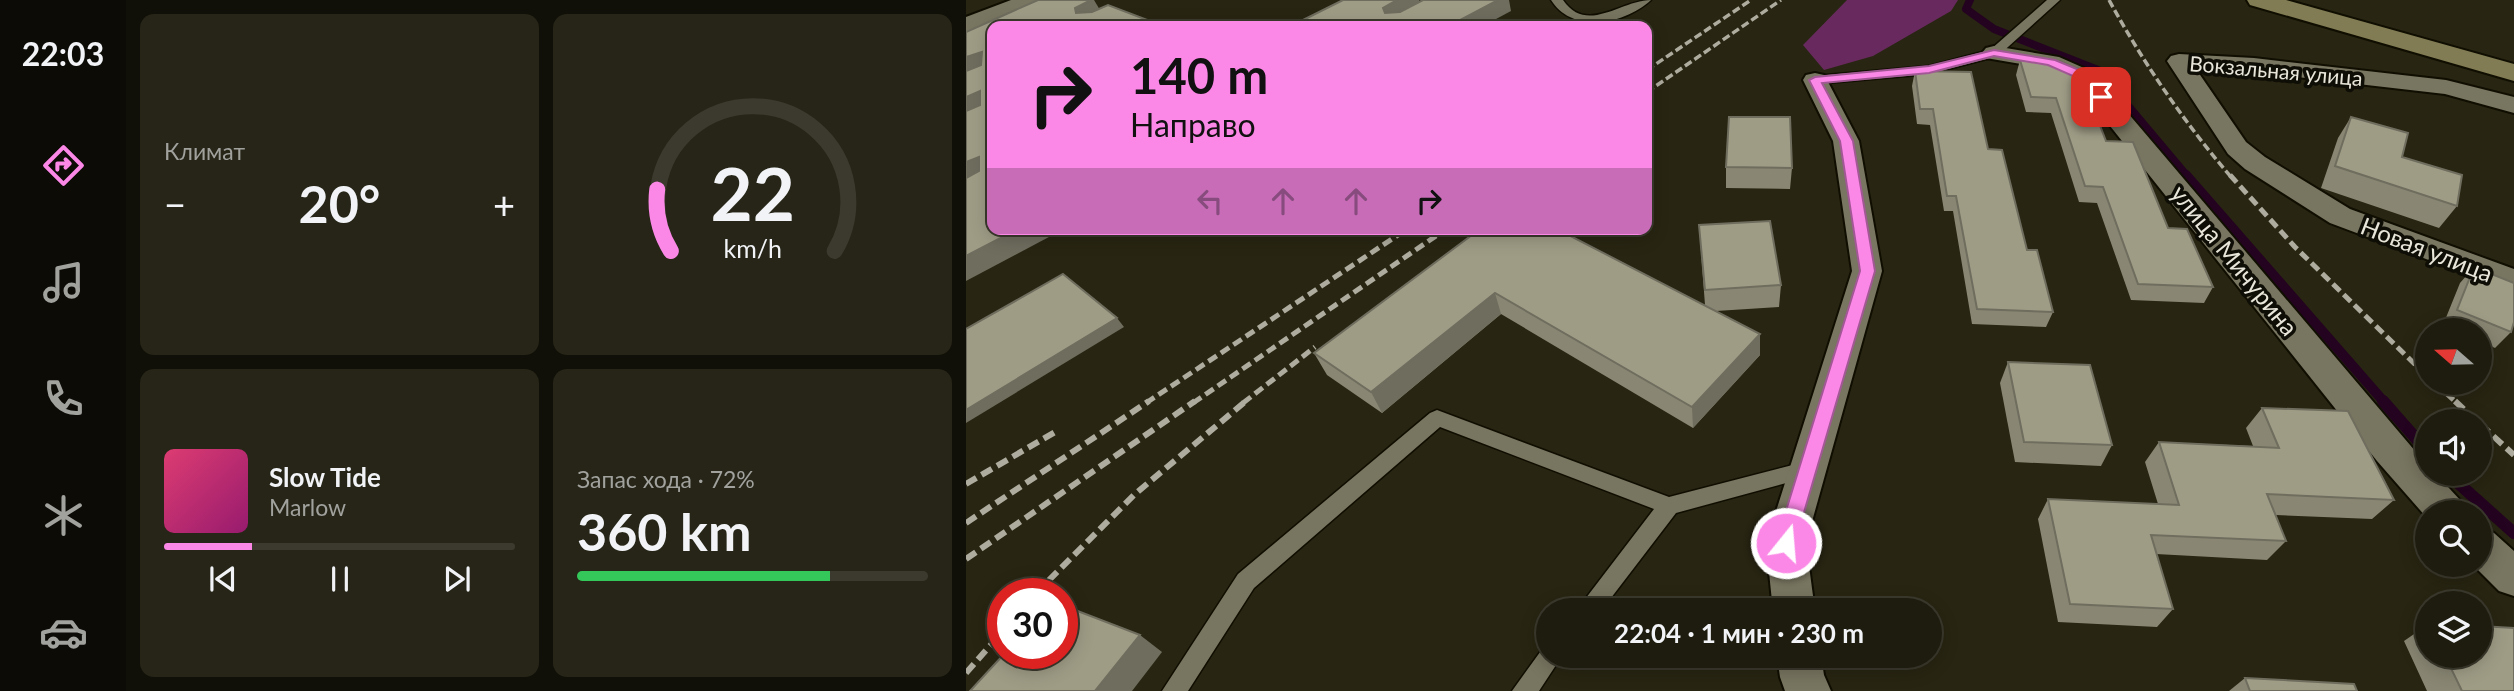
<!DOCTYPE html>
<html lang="ru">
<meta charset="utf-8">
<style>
:root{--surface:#1e1c0e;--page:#262517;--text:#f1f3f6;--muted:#a1a19e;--line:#3c3a2e;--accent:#fb87e6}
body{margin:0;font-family:Lato,sans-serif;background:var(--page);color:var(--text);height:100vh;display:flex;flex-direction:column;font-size:26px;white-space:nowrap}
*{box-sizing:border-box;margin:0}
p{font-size:23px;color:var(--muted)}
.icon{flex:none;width:38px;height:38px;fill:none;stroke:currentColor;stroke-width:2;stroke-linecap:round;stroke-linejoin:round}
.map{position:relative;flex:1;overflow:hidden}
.drawer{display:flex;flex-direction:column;gap:14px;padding:14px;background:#100f08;width:840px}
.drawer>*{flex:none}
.hud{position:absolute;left:21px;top:21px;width:665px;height:214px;border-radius:14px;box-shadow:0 4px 18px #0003,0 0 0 2px var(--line);background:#fb87e6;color:#111;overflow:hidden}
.needle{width:46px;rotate:290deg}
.controls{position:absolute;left:1449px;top:318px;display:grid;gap:14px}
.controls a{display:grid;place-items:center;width:77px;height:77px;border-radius:50%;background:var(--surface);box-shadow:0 4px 18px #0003,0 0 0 2px var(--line);font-size:35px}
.speed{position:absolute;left:21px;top:578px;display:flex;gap:14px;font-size:35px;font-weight:700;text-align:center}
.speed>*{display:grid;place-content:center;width:91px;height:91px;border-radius:50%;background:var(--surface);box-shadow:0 4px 18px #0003,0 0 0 2px var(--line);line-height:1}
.speed .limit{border:10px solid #d22;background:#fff;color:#111}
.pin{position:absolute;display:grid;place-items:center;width:60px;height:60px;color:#fff;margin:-30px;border-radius:14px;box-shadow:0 4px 10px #0006}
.me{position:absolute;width:77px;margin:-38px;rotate:17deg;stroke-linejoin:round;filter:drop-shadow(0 0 5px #0008)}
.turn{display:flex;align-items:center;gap:24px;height:147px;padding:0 28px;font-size:32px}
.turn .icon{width:91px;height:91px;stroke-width:2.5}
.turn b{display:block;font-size:49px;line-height:60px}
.lanes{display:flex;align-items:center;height:66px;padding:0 28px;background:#0003;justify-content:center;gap:35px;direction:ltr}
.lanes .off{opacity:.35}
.big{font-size:52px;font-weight:700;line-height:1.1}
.drawer .widget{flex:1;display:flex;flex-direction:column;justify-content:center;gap:10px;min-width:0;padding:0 24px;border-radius:14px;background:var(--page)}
.drawer .dial{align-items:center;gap:0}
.dial svg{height:182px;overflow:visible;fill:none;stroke:var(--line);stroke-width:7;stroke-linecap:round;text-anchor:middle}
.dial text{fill:var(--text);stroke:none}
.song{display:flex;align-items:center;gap:21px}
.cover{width:84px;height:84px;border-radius:10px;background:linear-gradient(135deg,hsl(340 70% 55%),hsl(320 70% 35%))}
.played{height:7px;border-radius:4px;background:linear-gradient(90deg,var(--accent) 25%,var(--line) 25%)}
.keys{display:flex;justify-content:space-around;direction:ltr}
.heat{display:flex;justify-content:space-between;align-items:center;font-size:38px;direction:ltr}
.charge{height:10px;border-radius:5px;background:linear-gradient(90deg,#34c759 72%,var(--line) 0)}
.drawer .tiles{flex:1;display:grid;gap:14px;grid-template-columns:repeat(2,1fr)}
.trip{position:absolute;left:570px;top:598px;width:406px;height:70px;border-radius:35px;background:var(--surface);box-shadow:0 4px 18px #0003,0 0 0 2px var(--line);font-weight:700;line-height:70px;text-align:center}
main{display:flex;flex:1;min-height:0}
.tab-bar{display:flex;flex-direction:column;width:126px;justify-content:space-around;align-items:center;background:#0c0b06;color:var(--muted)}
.tab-bar .icon{width:49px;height:49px}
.tab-bar .on{color:var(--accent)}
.tab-bar b{font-size:32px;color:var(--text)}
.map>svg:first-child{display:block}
</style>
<main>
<nav class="tab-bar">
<b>22:03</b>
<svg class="icon on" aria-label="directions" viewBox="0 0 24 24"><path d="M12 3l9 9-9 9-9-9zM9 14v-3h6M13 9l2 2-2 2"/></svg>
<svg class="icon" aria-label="music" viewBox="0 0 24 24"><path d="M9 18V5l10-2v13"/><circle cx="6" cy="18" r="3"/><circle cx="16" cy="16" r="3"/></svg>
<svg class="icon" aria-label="phone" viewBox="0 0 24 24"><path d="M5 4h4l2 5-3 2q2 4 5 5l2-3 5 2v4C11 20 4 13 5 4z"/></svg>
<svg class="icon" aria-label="climate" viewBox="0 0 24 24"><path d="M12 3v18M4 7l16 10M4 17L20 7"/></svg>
<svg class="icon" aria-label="car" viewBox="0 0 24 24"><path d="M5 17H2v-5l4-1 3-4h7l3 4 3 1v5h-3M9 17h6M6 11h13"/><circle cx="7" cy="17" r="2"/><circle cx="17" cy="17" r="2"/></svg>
</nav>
<section class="drawer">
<div class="tiles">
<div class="widget"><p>Климат</p>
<div class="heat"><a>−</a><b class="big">20°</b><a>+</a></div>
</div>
<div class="widget dial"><svg viewBox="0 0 100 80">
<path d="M14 69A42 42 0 1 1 86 69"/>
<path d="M14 69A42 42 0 0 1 8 42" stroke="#fb87e6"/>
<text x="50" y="56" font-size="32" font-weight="700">22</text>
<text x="50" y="72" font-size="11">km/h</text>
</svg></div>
<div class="widget">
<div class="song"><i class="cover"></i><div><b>Slow Tide</b><p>Marlow</p></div></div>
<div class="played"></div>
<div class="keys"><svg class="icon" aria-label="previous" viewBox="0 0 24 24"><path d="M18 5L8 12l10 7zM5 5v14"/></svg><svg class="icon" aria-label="pause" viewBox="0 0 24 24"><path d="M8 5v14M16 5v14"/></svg><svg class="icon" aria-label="next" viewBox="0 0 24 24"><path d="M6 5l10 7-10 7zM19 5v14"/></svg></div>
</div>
<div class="widget"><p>Запас хода · 72%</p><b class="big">360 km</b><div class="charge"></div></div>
</div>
</section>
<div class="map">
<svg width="1548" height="691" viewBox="0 0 1548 691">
<rect width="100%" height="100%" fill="#282512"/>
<polygon fill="#682a5e" points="881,0 992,0 985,11 907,56 858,70 837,45"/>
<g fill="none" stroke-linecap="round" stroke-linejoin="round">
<polyline stroke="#240320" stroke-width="8" points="1004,0 1000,9 1028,29 1132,70 1222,177"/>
<polyline stroke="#240320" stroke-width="10" points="1220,175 1419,403"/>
<g stroke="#240320" stroke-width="12">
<polyline points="1417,401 1461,451"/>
<polyline points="1482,474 1548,533"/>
</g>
<defs>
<g id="service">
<path d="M585 0H597C621 35 655 0 685 0 659 24 607 35 585 0Z"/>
<polygon points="1081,0 1094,0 1032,56 963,74 849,84 843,80 849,76 963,66 1024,50"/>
<polygon points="471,410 703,497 842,461 849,463 852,469 849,475 842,477 710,513 635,611 610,611 688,509 474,427 288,588 222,691 196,691 272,574 464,413"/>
<polygon points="583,645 583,656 596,656 573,691 546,691 577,648"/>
</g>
<g id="minor">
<polygon points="45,0 75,0 72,5 0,32 0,17"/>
<polygon points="1028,46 1093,57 1127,72 1461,465 1461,474 1470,474 1495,501 1500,513 1461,513 1461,518 1411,461 1109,82 1079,68 1020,58 1016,53 1020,48"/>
<polygon points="1213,54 1288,58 1480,80 1548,97 1548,113 1479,94 1288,72 1230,69 1280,142 1299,157 1384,209 1548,269 1548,292 1364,223 1279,169 1262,154 1201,61 1205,56"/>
<polygon points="849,73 858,75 861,80 893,141 916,271 840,543 849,611 807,611 800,543 886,271 867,141 837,80 840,75"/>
<polygon points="1514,528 1528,533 1548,551 1548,596 1533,591 1507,565 1514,565"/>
<polygon points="811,656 855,656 858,675 865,691 819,691 814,677"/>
</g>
<polygon id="secondary" points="1281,0 1320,0 1548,64 1548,81 1284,5"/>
</defs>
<use href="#service" stroke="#100e01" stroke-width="3"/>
<use href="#minor" stroke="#100e01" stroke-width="4"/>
<use href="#secondary" stroke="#100e01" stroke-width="4"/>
<use href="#service" fill="#787560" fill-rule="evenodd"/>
<use href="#minor" fill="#787560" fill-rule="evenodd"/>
<use href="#secondary" fill="#817c53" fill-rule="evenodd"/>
<g stroke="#aeac9e" stroke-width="3.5" stroke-dasharray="8 3.5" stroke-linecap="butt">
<path d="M1143 0C1178 64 1218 122 1265 177"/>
<polyline points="681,70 785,0"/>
<polyline points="681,92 815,0"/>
</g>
<g stroke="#aeac9e" stroke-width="5" stroke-dasharray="10 5" stroke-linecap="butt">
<polyline points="1264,175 1329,247 1461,376"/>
<polyline points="1469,383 1491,403"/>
<polyline points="180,403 441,229"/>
<polyline points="227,403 480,229"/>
<polyline points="277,403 349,347"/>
</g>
<g stroke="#aeac9e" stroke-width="6" stroke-dasharray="12 6" stroke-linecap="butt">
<polyline points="1489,401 1511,422"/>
<polyline points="1514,424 1548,455"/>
<polyline points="0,484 89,432"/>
<polyline points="0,523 183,401"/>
<polyline points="0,559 229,401"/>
<polyline points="70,593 169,494 280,401"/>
<polyline points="0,673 37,631"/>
</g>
</g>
<g fill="#898673">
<polygon points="1054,60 1140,141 1202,228 1247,287 1238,303 1165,300 1131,203 1113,202 1085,113 1060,112 1050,75"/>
<polygon points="949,71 1022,149 1061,250 1087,312 1080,327 1006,324 987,211 978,211 964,125 951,124 946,86"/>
<polygon points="1385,117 1491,206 1473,228 1355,188 1372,138"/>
<polygon points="760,167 826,168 824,189 760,188"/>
<polygon points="733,225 815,285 813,307 750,311 794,334 794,355 727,428 535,314 416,413 361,375 348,353 514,229 739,305"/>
<polygon points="1508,267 1545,332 1529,348 1514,341 1514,331 1489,331 1477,325 1494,283"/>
<polygon points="1042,362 1146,445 1135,466 1049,462 1034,383"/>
<polygon points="1296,408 1428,500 1406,519 1310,515 1320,541 1301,560 1190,554 1207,609 1191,627 1092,622 1072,519 1082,499 1192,504 1179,462 1193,442 1287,446 1280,428"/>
<polygon points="1461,625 1461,656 1514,656 1548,691 1461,691 1438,641"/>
<polygon points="1279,678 1284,691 1263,691"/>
</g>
<g fill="#6f6d5e">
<polygon points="125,0 128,0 137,15 110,13 109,8"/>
<polygon points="431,0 453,0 455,5 423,24 417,8"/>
<polygon points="532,0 543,0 545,11 517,26 483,26"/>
<polygon points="16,52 26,66 0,78 0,57"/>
<polygon points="14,91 26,107 0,119 0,97"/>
<polygon points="13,157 26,173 0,185 0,162"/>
<polygon points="52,229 98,229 0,281 0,256"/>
<polygon points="529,293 535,314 416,413 405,392"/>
<polygon points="151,318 158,327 0,423 0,410"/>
<polygon points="794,334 794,355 727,428 726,407"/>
<polygon points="174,635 196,652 166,691 129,691"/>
</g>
<g fill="#9f9c86" stroke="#6f6d5e" stroke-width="2">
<polygon points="72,0 125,0 109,8 110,13 126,12 142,5 197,26 26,26 26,229 52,229 0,256 0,178 13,171 13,157 0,162 0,111 14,105 14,91 0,97 0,71 15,65 16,52 0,57 0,32"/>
<polygon points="377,0 431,0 417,8 419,13 434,12 457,0 532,0 483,26 325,26"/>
<polygon points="1054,60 1094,61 1112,69 1140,141 1167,142 1202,228 1221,229 1247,287 1172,284 1137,187 1119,186 1090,98 1065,97"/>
<polygon points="949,71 1005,72 1022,149 1036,150 1061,250 1071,250 1087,312 1011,309 990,196 981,196 967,109 954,109"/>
<polygon points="763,117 824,117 826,168 760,167"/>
<polygon points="1385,117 1442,133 1436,157 1496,175 1491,206 1369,166"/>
<polygon points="804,221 815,285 739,290 733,225"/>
<polygon points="514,229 591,229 794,334 726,407 529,293 405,392 348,353"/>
<polygon points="1508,267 1548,283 1548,322 1545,332 1491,310"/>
<polygon points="97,274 151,318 0,410 0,329"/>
<polygon points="1042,362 1124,365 1146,445 1058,442"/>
<polygon points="1296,408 1382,411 1428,500 1301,494 1320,541 1185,535 1207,609 1104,604 1082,499 1213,505 1193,442 1313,448"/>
<polygon points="96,605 174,635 129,691 4,691 39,653 96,653"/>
<polygon points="1514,626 1548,628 1548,691 1496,691 1479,656 1514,656"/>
<polygon points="1279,678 1388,684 1391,691 1284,691"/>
</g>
<polygon fill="#fb87e6" stroke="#a35896" stroke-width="2" points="1028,50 1089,60 1123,74 1141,97 1131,100 1114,79 1082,65 1028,56 963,73 856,83 887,141 909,271 829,543 826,549 820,552 813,549 810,543 894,271 874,141 843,80 849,77 963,66"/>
<g text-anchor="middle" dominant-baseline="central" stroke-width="7" stroke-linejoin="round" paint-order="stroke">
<g font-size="21" fill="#e8e6da" stroke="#0f0e06">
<text transform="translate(1310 70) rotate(5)">Вокзальная улица</text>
</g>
<g font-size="24" fill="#e8e6da" stroke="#0f0e06">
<text transform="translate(1461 249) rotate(21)">Новая улица</text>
<text transform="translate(1269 260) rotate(51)">улица Мичурина</text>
</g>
</g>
</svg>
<div class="controls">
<a><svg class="needle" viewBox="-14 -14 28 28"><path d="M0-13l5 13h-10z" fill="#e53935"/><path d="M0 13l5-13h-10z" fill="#a1a19e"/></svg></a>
<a><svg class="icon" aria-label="sound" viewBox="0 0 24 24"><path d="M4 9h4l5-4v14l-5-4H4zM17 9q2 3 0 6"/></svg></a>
<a><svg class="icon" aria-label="search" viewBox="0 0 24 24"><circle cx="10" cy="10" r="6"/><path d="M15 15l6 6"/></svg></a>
<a><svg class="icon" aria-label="layers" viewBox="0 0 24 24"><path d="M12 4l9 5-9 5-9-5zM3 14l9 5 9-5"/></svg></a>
</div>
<div class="speed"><div class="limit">30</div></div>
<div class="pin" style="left:1135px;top:97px;background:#d93025"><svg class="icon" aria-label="arrive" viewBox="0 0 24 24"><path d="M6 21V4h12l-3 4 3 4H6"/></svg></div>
<svg class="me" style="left:820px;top:543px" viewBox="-20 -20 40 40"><circle r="17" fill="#fb87e6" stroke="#fff" stroke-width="3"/><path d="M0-11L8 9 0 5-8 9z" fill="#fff"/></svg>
<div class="trip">22:04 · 1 мин · 230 m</div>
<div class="hud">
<div class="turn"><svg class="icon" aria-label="right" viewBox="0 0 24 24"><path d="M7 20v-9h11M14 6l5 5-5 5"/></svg><div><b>140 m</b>Направо</div></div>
<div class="lanes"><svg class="icon off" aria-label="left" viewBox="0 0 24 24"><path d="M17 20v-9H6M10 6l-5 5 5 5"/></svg><svg class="icon off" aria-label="ahead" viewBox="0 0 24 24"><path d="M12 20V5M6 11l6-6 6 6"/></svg><svg class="icon off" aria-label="ahead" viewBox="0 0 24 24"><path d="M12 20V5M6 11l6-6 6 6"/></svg><svg class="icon" aria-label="right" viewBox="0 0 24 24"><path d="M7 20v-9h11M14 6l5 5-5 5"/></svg></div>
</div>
</div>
</main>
